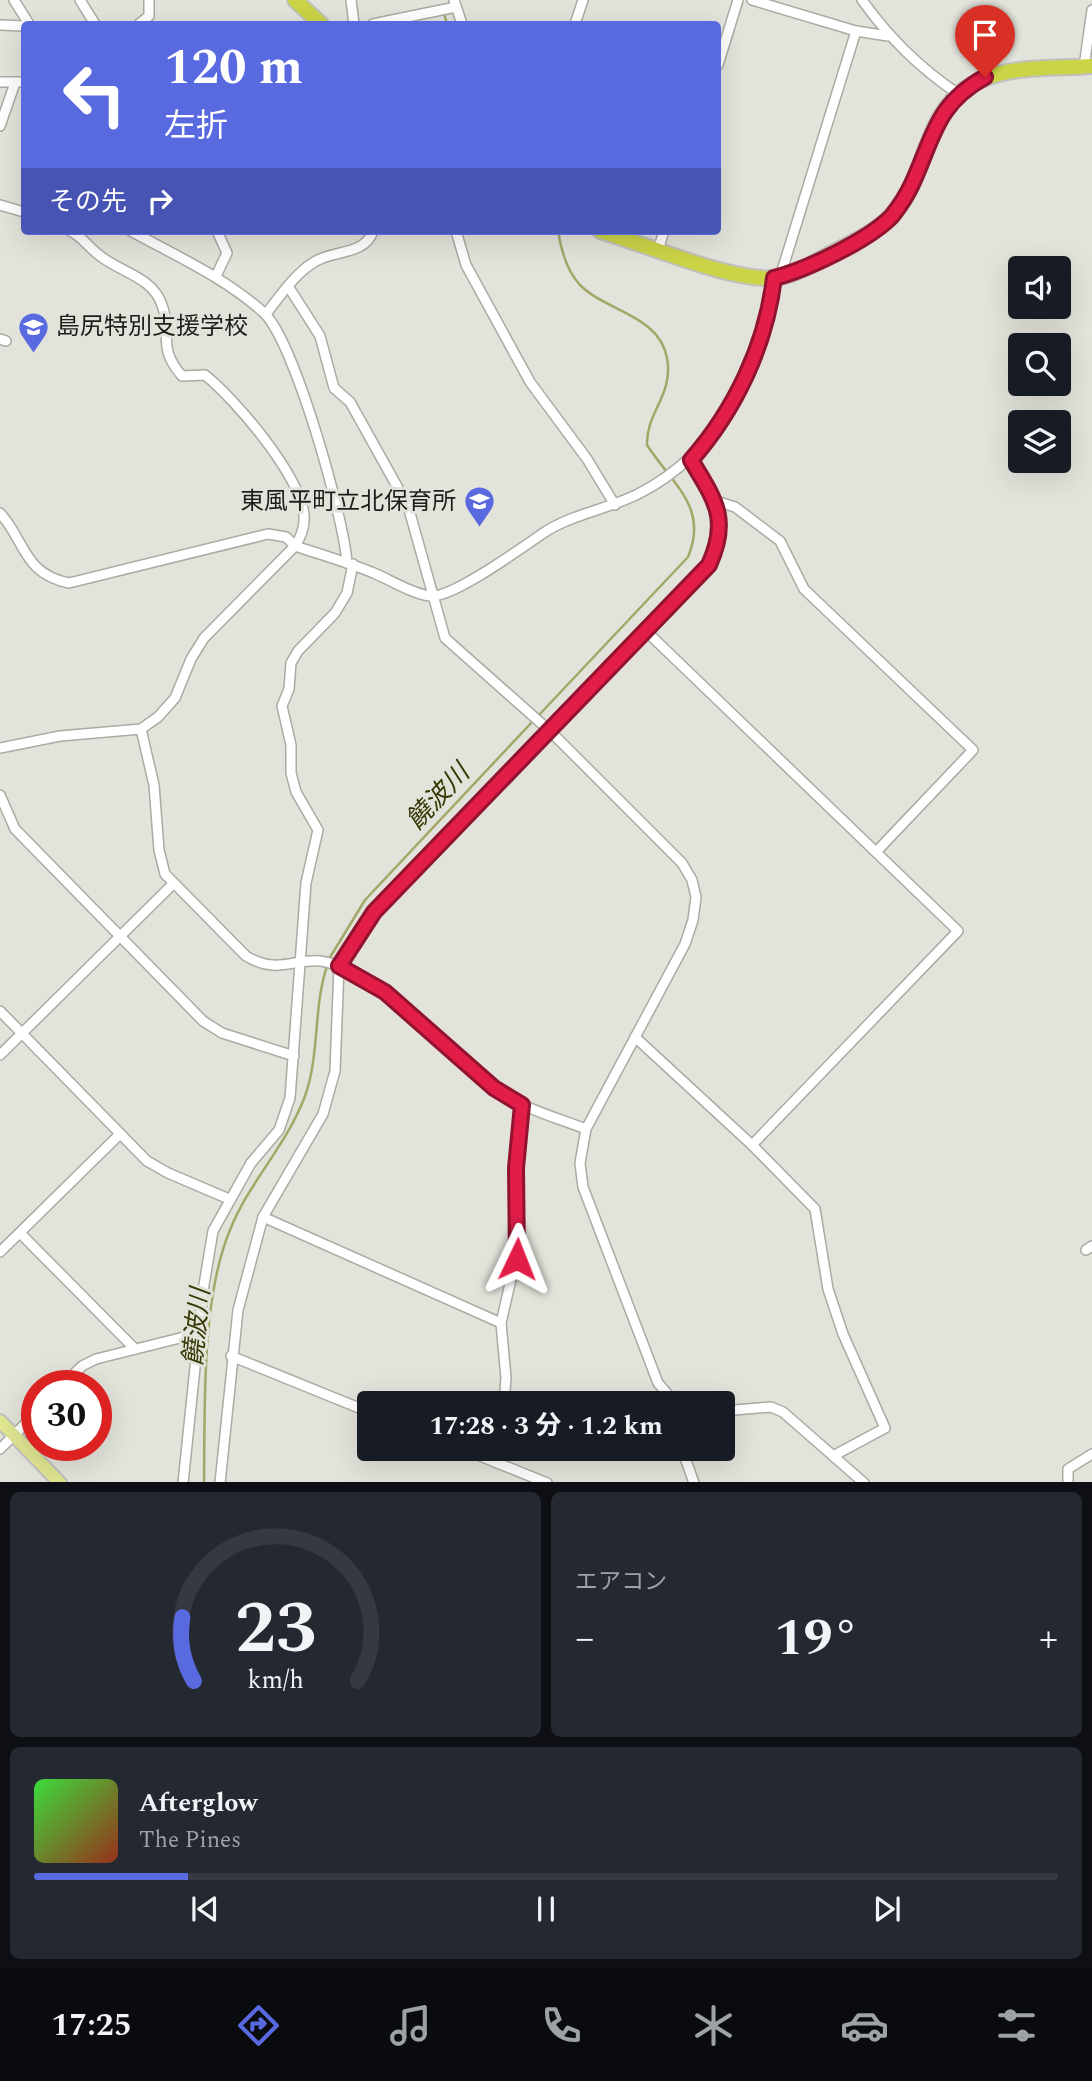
<!DOCTYPE html>
<html lang="ja">
<meta charset="utf-8">
<style>
:root{--surface:#171b24;--page:#242831;--text:#f1f3f6;--muted:#9ea1a6;--line:#363941;--accent:#5969e0}
body{margin:0;font-family:Spectral,"Noto Sans JP",serif;background:var(--page);color:var(--text);height:100vh;display:flex;flex-direction:column;font-size:26px;white-space:nowrap}
*{box-sizing:border-box;margin:0}
p{font-size:23px;color:var(--muted)}
.icon{flex:none;width:38px;height:38px;fill:none;stroke:currentColor;stroke-width:2;stroke-linecap:round;stroke-linejoin:round}
.map{position:relative;height:1482px;overflow:hidden}
.panel{display:flex;flex-direction:column;gap:10px;padding:10px;background:#0d0f14;flex:1}
.panel>*{flex:none}
.top-card{position:absolute;left:21px;top:21px;width:700px;height:214px;border-radius:7px;box-shadow:0 7px 28px #0002;background:#5969e0;color:#fff;overflow:hidden}
.controls{position:absolute;left:1008px;top:256px;display:grid;gap:14px}
.controls a{display:grid;place-items:center;width:63px;height:63px;border-radius:7px;background:var(--surface);box-shadow:0 7px 28px #0002;font-size:35px}
.speed{position:absolute;left:21px;top:1370px;display:flex;gap:14px;font-size:35px;font-weight:700;text-align:center}
.speed>*{display:grid;place-content:center;width:91px;height:91px;border-radius:50%;background:var(--surface);box-shadow:0 7px 28px #0002;line-height:1}
.speed .limit{border:10px solid #d22;background:#fff;color:#111}
.pin{position:absolute;display:grid;place-items:center;width:60px;height:60px;color:#fff;margin:-72px -30px;border-radius:50% 50% 50% 0;rotate:-45deg;box-shadow:0 0 7px #0007}
.pin .icon{rotate:45deg}
.me{position:absolute;width:77px;margin:-38px;rotate:2deg;stroke-linejoin:round;filter:drop-shadow(0 0 5px #0008)}
.turn{display:flex;align-items:center;gap:24px;height:147px;padding:0 28px;font-size:32px}
.turn .icon{width:91px;height:91px;stroke-width:2.5}
.turn b{display:block;font-size:49px;line-height:60px}
.then{display:flex;align-items:center;height:66px;padding:0 28px;background:#0003;gap:14px;font-size:26px}
.big{font-size:52px;font-weight:700;line-height:1.1}
.panel .widget{flex:1;display:flex;flex-direction:column;justify-content:center;gap:10px;min-width:0;padding:0 24px;border-radius:10px;background:var(--page)}
.panel .dial{align-items:center;gap:0}
.dial svg{height:182px;overflow:visible;fill:none;stroke:var(--line);stroke-width:7;stroke-linecap:round;text-anchor:middle}
.dial text{fill:var(--text);stroke:none}
.song{display:flex;align-items:center;gap:21px}
.cover{width:84px;height:84px;border-radius:10px;background:linear-gradient(135deg,hsl(120 70% 55%),hsl(10 70% 35%))}
.played{height:7px;border-radius:4px;background:linear-gradient(90deg,var(--accent) 15%,var(--line) 15%)}
.keys{display:flex;justify-content:space-around;direction:ltr}
.heat{display:flex;justify-content:space-between;align-items:center;font-size:38px;direction:ltr}
.panel .tiles{flex:1;display:grid;gap:10px;grid-template-columns:1fr 1fr}
.widget:last-child{grid-column:span 2}
.trip{position:absolute;left:357px;top:1391px;width:378px;height:70px;border-radius:7px;background:var(--surface);box-shadow:0 7px 28px #0002;font-weight:700;line-height:70px;text-align:center}
.tab-bar{display:flex;height:112px;justify-content:space-around;align-items:center;background:#090b0e;color:var(--muted)}
.tab-bar .icon{width:49px;height:49px}
.tab-bar .active{color:var(--accent)}
.tab-bar b{font-size:32px;color:var(--text)}
.map>svg:first-child{display:block}
</style>
<div class="map">
<svg width="1092" height="1483" viewBox="0 0 1092 1483">
<rect width="100%" height="100%" fill="#e2e3da"/>
<g fill="none" stroke-linecap="round" stroke-linejoin="round">
<g stroke="#a3a868" stroke-width="2.5">
<polyline points="444,13 447,24"/>
<path d="M538 716 688 557C709 507 672 484 647 445 646 412 674 395 667 358 659 315 607 312 580 285 567 271 561 250 558 231"/>
<polyline points="329,959 365,900 533,721"/>
<path d="M204 1483C205 1408 201 1299 230 1230 249 1182 287 1145 305 1096 320 1054 313 1008 327 966"/>
</g>
<defs>
<g id="minor">
<polyline points="14,0 29,24"/>
<polyline points="80,0 95,24"/>
<polyline points="351,0 354,24"/>
<polyline points="454,0 462,24"/>
<polyline points="752,0 856,31 888,36"/>
<path d="M862 0C890 39 919 67 958 94"/>
<polyline points="139,24 149,16 149,0"/>
<polyline points="373,24 456,7"/>
<polyline points="575,24 583,0"/>
<polyline points="0,25 24,26"/>
<polyline points="718,65 738,0"/>
<polyline points="1084,67 1092,10"/>
<polyline points="0,82 24,82"/>
<polyline points="0,126 15,83"/>
<polyline points="0,205 24,212"/>
<path d="M131 231C176 256 224 277 263 312 294 339 344 518 347 563"/>
<polyline points="456,231 466,265 530,382 587,459 615,505"/>
<polyline points="658,250 664,231"/>
<polyline points="216,276 227,253 217,231"/>
<polyline points="780,277 856,31"/>
<polyline points="288,286 320,336 334,388 350,402 408,506 445,638 551,732 682,863 692,880 696,897 693,920 685,944 586,1129 580,1163 583,1187 658,1383 676,1404"/>
<path d="M266 314C280 296 296 272 316 261 335 250 365 255 373 231"/>
<polyline points="0,339 6,341"/>
<polyline points="716,501 735,507 780,541 804,589 973,750 876,852"/>
<path d="M0 513C25 540 23 574 69 583L268 534 286 537 295 546C301 537 305 527 304 515 300 475 236 400 205 375L182 376C156 346 173 335 162 305 152 276 119 272 99 255 88 247 82 236 70 231"/>
<polyline points="646,631 958,931 752,1145"/>
<path d="M141 729 154 785 159 850 165 874 246 956C285 980 303 947 342 968 400 999 442 1047 493 1087 520 1108 555 1117 586 1129"/>
<path d="M0 748 60 736 141 729 158 717 175 698 191 659 204 638 295 546C322 555 350 563 376 574 392 581 413 594 430 596 452 599 524 546 545 532 573 514 608 509 638 494 718 454 764 365 774 278"/>
<polyline points="0,795 15,829 203,1021 222,1033 294,1056"/>
<polyline points="0,1011 147,1161 168,1173 229,1199"/>
<polyline points="635,1037 752,1145 815,1209 828,1289 843,1334 885,1428 833,1456"/>
<polyline points="0,1055 173,884"/>
<polyline points="263,1217 501,1323"/>
<polyline points="20,1233 135,1349"/>
<polyline points="1086,1250 1092,1246"/>
<polyline points="0,1252 120,1134"/>
<polyline points="231,1356 369,1412"/>
<polyline points="62,1386 82,1366 96,1359 200,1333"/>
<polyline points="504,1404 506,1378 501,1323 519,1244 516,1168 522,1105"/>
<polyline points="723,1411 771,1407 783,1412 864,1483"/>
<polyline points="0,1449 37,1412"/>
<polyline points="463,1449 547,1483"/>
<polyline points="682,1449 694,1483"/>
<polyline points="497,1463 499,1449"/>
<polyline points="183,1483 203,1291 213,1231 251,1163 279,1130 290,1098 306,883 318,830 296,792 291,773 291,745 282,706 289,689 291,663 298,651 335,613 347,593 353,564"/>
<path d="M220 1483 238 1310 263 1217 323 1114 335 1071 339 966 374 912 709 565C730 519 715 500 691 460"/>
<polyline points="1068,1483 1068,1469 1092,1454"/>
</g>
<polyline id="major" points="0,1421 60,1483"/>
<g id="highway">
<polyline points="295,0 321,24"/>
<path d="M600 231C645 244 730 281 773 278 794 277 814 262 832 253 851 243 874 233 890 217 927 181 922 117 968 87 1002 64 1052 69 1092 66"/>
</g>
</defs>
<use href="#minor" stroke="#aaaba3" stroke-width="12"/>
<use href="#major" stroke="#c0c0bf" stroke-width="16"/>
<use href="#highway" stroke="#c0c0bf" stroke-width="18"/>
<use href="#minor" stroke="#fff" stroke-width="9"/>
<use href="#major" stroke="#e0e591" stroke-width="12"/>
<use href="#highway" stroke="#cbd347" stroke-width="14"/>
</g>
<g fill="none" stroke-linecap="round" stroke-linejoin="round">
<defs>
<path id="route" d="M517 1259 516 1168 522 1105 494 1088 385 992 339 966 374 912 709 565C730 519 715 500 691 460 735 410 766 345 774 278 806 270 869 240 892 216 899 207 907 195 912 184 934 137 935 105 985 77"/>
</defs>
<use href="#route" stroke="#92132f" stroke-width="18"/>
<use href="#route" stroke="#e11d48" stroke-width="12"/>
</g>
<defs>
<symbol id="school-pin" viewBox="-11 -11 22 30"><path d="M0 17L-7.5 6A9.5 9.5 0 1 1 7.5 6Z" fill="#5969e0" stroke="#e2e3da"/><path d="M0-5L7-2L0 1L-7-2ZM-4 1L0 2.5L4 1V4Q0 6-4 4Z" fill="#fff"/></symbol>
</defs>
<g fill-rule="evenodd">
<use href="#school-pin" x="16" y="310" width="35" height="47"/>
<use href="#school-pin" x="462" y="484" width="35" height="47"/>
</g>
<g text-anchor="middle" dominant-baseline="central" stroke-width="6" stroke-linejoin="round" paint-order="stroke">
<g font-size="24" fill="#1d1d1a" stroke="#e2e3da" text-anchor="start">
<text x="56" y="327">島尻特別支援学校</text>
<text x="456" y="502" text-anchor="end">東風平町立北保育所</text>
</g>
<g font-size="26" font-style="italic" fill="#373905" stroke="#e2e3da">
<text transform="translate(438 797) rotate(-47)">饒波川</text>
<text transform="translate(197 1327) rotate(-84)">饒波川</text>
</g>
</g>
</svg>
<div class="controls">
<a><svg class="icon" aria-label="sound" viewBox="0 0 24 24"><path d="M4 9h4l5-4v14l-5-4H4zM17 9q2 3 0 6"/></svg></a>
<a><svg class="icon" aria-label="search" viewBox="0 0 24 24"><circle cx="10" cy="10" r="6"/><path d="M15 15l6 6"/></svg></a>
<a><svg class="icon" aria-label="layers" viewBox="0 0 24 24"><path d="M12 4l9 5-9 5-9-5zM3 14l9 5 9-5"/></svg></a>
</div>
<div class="speed"><div class="limit">30</div></div>
<div class="pin" style="left:985px;top:77px;background:#d93025"><svg class="icon" aria-label="arrive" viewBox="0 0 24 24"><path d="M6 21V4h12l-3 4 3 4H6"/></svg></div>
<svg class="me" style="left:517px;top:1259px" viewBox="-20 -20 40 40"><path d="M0-17L14 15 0 8-14 15z" fill="#e11d48" stroke="#fff" stroke-width="4"/></svg>
<div class="trip">17:28 · 3 分 · 1.2 km</div>
<div class="top-card">
<div class="turn"><svg class="icon" aria-label="left" viewBox="0 0 24 24"><path d="M17 20v-9H6M10 6l-5 5 5 5"/></svg><div><b>120 m</b>左折</div></div>
<div class="then">その先<svg class="icon" aria-label="right" viewBox="0 0 24 24"><path d="M7 20v-9h11M14 6l5 5-5 5"/></svg></div>
</div>
</div>
<section class="panel">
<div class="tiles">
<div class="widget dial"><svg viewBox="0 0 100 80">
<path d="M14 69A42 42 0 1 1 86 69"/>
<path d="M14 69A42 42 0 0 1 9 41" stroke="#5969e0"/>
<text x="50" y="56" font-size="32" font-weight="700">23</text>
<text x="50" y="72" font-size="11">km/h</text>
</svg></div>
<div class="widget"><p>エアコン</p>
<div class="heat"><a>−</a><b class="big">19°</b><a>+</a></div>
</div>
<div class="widget">
<div class="song"><i class="cover"></i><div><b>Afterglow</b><p>The Pines</p></div></div>
<div class="played"></div>
<div class="keys"><svg class="icon" aria-label="previous" viewBox="0 0 24 24"><path d="M18 5L8 12l10 7zM5 5v14"/></svg><svg class="icon" aria-label="pause" viewBox="0 0 24 24"><path d="M8 5v14M16 5v14"/></svg><svg class="icon" aria-label="next" viewBox="0 0 24 24"><path d="M6 5l10 7-10 7zM19 5v14"/></svg></div>
</div>
</div>
</section>
<nav class="tab-bar">
<b>17:25</b>
<svg class="icon active" aria-label="directions" viewBox="0 0 24 24"><path d="M12 3l9 9-9 9-9-9zM9 14v-3h6M13 9l2 2-2 2"/></svg>
<svg class="icon" aria-label="music" viewBox="0 0 24 24"><path d="M9 18V5l10-2v13"/><circle cx="6" cy="18" r="3"/><circle cx="16" cy="16" r="3"/></svg>
<svg class="icon" aria-label="phone" viewBox="0 0 24 24"><path d="M5 4h4l2 5-3 2q2 4 5 5l2-3 5 2v4C11 20 4 13 5 4z"/></svg>
<svg class="icon" aria-label="climate" viewBox="0 0 24 24"><path d="M12 3v18M4 7l16 10M4 17L20 7"/></svg>
<svg class="icon" aria-label="car" viewBox="0 0 24 24"><path d="M5 17H2v-5l4-1 3-4h7l3 4 3 1v5h-3M9 17h6M6 11h13"/><circle cx="7" cy="17" r="2"/><circle cx="17" cy="17" r="2"/></svg>
<svg class="icon" aria-label="filters" viewBox="0 0 24 24"><path d="M4 7h16M4 17h16"/><circle cx="9" cy="7" r="2"/><circle cx="15" cy="17" r="2"/></svg>
</nav>
